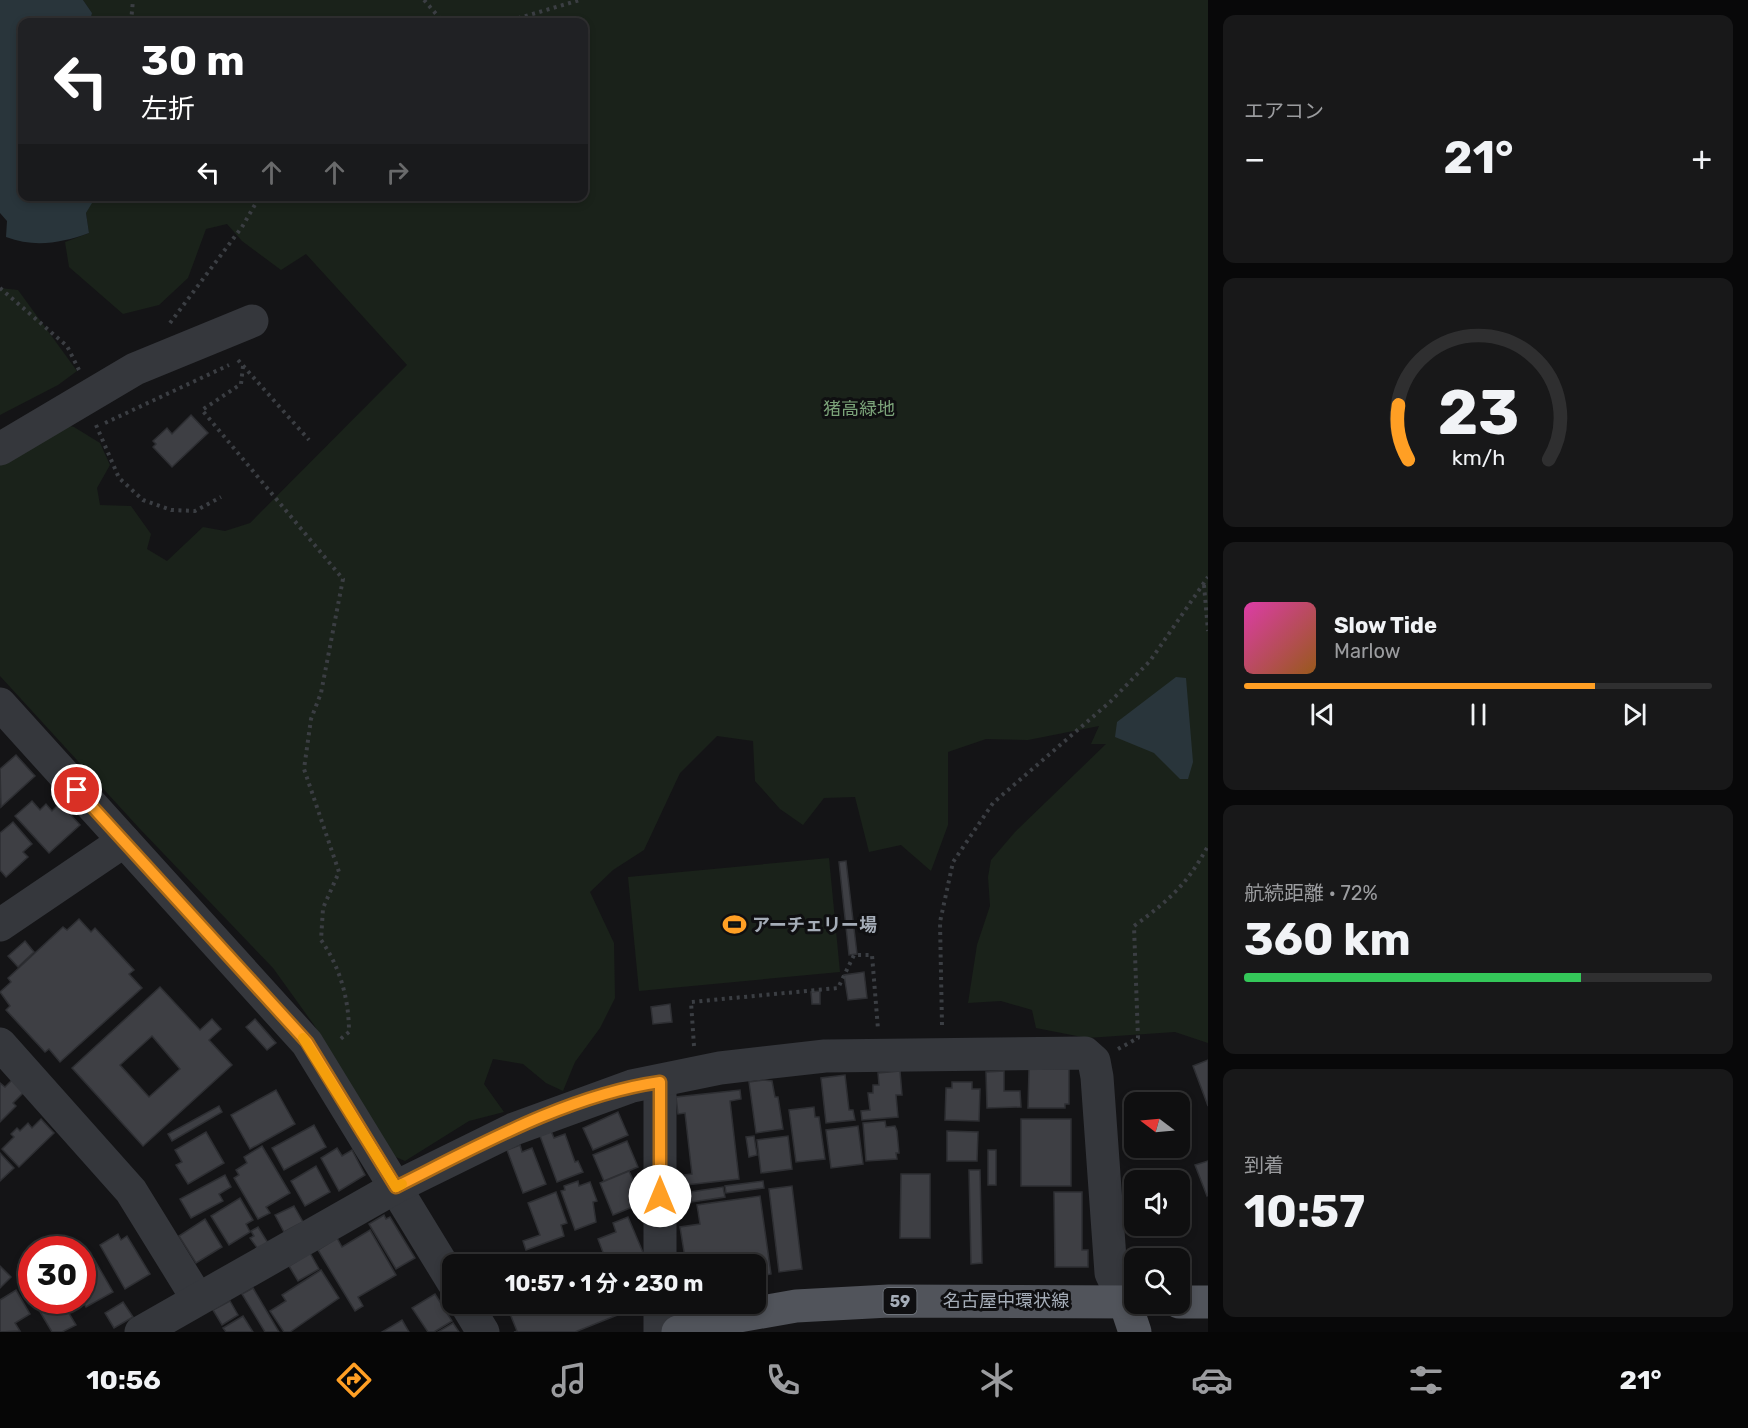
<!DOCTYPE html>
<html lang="ja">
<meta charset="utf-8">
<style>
:root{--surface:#0f0f10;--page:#181819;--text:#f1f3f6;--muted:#9b9c9f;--line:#2f2f30;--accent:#ff9f24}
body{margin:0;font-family:Rubik,"Noto Sans JP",sans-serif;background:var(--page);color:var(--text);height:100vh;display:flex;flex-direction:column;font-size:22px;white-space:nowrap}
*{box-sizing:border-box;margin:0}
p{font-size:20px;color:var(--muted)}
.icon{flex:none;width:33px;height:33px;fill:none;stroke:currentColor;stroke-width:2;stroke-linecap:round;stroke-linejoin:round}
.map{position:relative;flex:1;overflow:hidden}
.side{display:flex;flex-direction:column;gap:15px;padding:15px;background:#080809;width:540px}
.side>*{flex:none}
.top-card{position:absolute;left:18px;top:18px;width:570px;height:183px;border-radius:12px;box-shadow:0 3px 9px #0003,0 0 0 2px var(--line);background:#202124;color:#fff;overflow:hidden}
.needle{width:39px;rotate:286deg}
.controls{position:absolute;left:1124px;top:1092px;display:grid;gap:12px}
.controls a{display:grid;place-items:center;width:66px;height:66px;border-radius:12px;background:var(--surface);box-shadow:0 3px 9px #0003,0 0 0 2px var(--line);font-size:30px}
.speed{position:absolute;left:18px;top:1236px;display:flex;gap:12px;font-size:30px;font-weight:700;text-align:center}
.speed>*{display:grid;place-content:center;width:78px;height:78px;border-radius:50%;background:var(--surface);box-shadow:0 3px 9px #0003,0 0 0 2px var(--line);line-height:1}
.speed .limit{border:9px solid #d22;background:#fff;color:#111}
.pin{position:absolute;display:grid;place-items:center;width:51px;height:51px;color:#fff;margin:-26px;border:3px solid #fff;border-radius:50%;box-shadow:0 2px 6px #0007}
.me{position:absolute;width:66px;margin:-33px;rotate:0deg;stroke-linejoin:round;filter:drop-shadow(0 0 4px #0008)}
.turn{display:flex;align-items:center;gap:21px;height:126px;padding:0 24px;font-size:27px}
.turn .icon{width:78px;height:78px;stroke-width:2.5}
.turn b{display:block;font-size:42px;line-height:51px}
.lanes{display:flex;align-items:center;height:57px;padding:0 24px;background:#0003;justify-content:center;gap:30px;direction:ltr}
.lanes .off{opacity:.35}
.big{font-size:45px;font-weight:700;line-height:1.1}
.side .card{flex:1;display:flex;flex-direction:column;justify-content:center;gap:9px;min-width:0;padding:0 21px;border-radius:12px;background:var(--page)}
.side .dial{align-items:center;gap:0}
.dial svg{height:156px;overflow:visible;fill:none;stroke:var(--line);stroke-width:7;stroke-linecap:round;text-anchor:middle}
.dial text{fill:var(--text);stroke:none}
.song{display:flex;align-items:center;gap:18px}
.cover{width:72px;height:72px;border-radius:9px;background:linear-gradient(135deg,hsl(320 70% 55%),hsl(30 70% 35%))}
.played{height:6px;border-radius:3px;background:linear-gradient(90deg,var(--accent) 75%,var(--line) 75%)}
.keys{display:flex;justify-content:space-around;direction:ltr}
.heat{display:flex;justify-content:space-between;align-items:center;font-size:33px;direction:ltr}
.charge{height:9px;border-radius:4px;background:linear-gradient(90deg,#34c759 72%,var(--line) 0)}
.trip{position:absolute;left:442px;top:1254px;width:324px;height:60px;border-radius:12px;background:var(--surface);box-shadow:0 3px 9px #0003,0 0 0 2px var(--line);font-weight:700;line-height:60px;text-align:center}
.menu{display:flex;height:96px;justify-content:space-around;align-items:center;background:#060606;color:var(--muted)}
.menu .icon{width:42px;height:42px}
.menu .active{color:var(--accent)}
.menu b{font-size:27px;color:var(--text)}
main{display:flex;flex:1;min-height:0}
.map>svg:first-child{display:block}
</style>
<main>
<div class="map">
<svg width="1208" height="1332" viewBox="0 0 1208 1332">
<rect width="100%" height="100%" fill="#141416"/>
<g fill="#1a221a">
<polygon points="83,0 1208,0 1208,1043 1175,1032 1087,1038 1036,1028 1032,1010 1001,1001 968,1003 977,945 990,906 988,877 991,860 1015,832 1106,744 1091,744 1099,726 1028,740 986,739 948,752 948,825 931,871 901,845 869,852 855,797 824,798 803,825 780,809 755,781 753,741 717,736 680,773 644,850 613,870 590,892 614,943 615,998 600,1028 575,1062 563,1091 546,1083 523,1064 493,1059 484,1084 504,1112 469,1121 405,1161 391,1155 314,1025 273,968 140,829 0,676 0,457 36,417 74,427 100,443 110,465 97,488 100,505 131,506 151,534 147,549 167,561 203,527 225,531 250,523 407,365 306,254 281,270 242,241 227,224 206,229 188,278 159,305 123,314 69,267 65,242 89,233 86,213 94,197 584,196 584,22 90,22 92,13"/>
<polygon points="0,288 18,290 77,371 58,385 0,415"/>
<polygon points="829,858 840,972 639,991 628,877"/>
</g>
<g fill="#29353b">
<path d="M0 0H83L92 13 90 22H22V196L95 198 86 213 89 233C61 243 35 248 6 237L7 221 0 213Z"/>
<polygon points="1176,677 1186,678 1193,762 1188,779 1180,779 1154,753 1115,737 1117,722"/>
</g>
<g fill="#3e3f44" stroke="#2e2f33" stroke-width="1.5" fill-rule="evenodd">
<polygon points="191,415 208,433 172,467 153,447 156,444 153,441 167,428 172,434"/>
<polygon points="16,755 35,776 1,807 0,769"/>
<polygon points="32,801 40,810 46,804 52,811 60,803 80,825 49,853 15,816"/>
<polygon points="13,822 32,844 23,852 28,857 6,877 0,870 0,833"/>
<polygon points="846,861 857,954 849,955 839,862"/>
<polygon points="79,919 91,932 95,928 134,970 129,974 142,988 60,1062 49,1049 45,1052 6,1010 10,1006 0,992 11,982 8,978 63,927 67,930"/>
<polygon points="25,941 34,952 18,967 8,956"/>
<polygon points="864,972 867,998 848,1000 844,975"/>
<path d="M160 987 200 1030 212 1019 221 1029 209 1040 232 1065 143 1146 72 1068ZM152 1036 180 1069 149 1097 120 1065Z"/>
<polygon points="820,991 820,1004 812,1004 811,992"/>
<polygon points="670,1004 672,1022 653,1024 651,1007"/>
<polygon points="255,1019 276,1043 267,1050 246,1027"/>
<polygon points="1208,1060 1208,1106 1193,1066"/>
<polygon points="1029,1069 1069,1069 1069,1104 1065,1104 1065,1108 1028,1108"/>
<polygon points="900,1071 902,1095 896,1095 898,1117 862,1120 861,1111 870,1110 868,1093 873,1093 873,1085 879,1085 878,1073"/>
<polygon points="1004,1071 1004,1091 1020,1091 1021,1107 987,1108 986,1072"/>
<polygon points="845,1075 849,1110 853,1110 855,1120 826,1123 821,1078"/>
<polygon points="12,1080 24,1092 13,1103 16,1106 0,1122 0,1083 5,1087"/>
<polygon points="764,1080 772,1081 775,1097 778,1097 783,1129 756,1133 749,1082"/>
<polygon points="952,1082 972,1082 972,1089 980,1089 979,1121 945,1120 946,1088 952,1088"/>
<polygon points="276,1090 295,1124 250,1149 231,1115"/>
<polygon points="740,1090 741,1099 730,1101 739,1179 686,1185 684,1175 692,1174 685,1113 678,1114 676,1097"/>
<polygon points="219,1106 222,1112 172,1141 168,1134"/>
<polygon points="814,1107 815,1117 819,1117 825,1159 796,1162 789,1110"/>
<polygon points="618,1112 628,1135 593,1150 583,1128"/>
<polygon points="41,1119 54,1133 19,1167 2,1149 14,1137 11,1134 17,1128 20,1131 28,1123 32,1128"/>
<rect x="1021" y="1119" width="50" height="67"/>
<polygon points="885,1121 886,1127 895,1126 897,1131 899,1153 896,1153 897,1159 866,1161 863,1123"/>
<polygon points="314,1125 326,1147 284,1170 272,1148"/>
<polygon points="858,1126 863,1164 831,1168 826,1130"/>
<polygon points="551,1131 554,1138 565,1134 575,1162 578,1161 583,1172 557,1182 540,1136"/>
<polygon points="947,1131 978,1132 977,1161 947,1161"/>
<polygon points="206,1132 224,1163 188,1184 176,1165 182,1162 175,1150"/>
<polygon points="754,1136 757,1155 749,1157 746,1137"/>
<polygon points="788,1136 792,1169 761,1173 757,1140"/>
<polygon points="627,1141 638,1167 604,1181 593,1155"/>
<polygon points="520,1145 522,1152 532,1148 546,1184 523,1193 507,1150"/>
<polygon points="262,1146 290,1193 266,1207 270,1213 258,1219 234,1178 239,1175 236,1170 247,1163 244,1157"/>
<polygon points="337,1148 342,1156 352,1150 365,1175 339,1191 321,1158"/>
<rect x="988" y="1150" width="8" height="35"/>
<polygon points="0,1153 14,1168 0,1181"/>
<polygon points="1208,1161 1208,1195 1207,1196 1195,1165"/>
<polygon points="316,1166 330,1192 305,1206 291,1181"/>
<polygon points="969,1170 980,1170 982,1263 971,1264"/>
<polygon points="629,1171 638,1191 642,1190 647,1201 613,1215 600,1183"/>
<polygon points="901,1174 930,1174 930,1238 900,1238"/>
<polygon points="225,1175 231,1187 219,1194 223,1201 191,1218 180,1199"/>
<polygon points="578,1181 579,1186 590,1182 597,1201 593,1202 596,1222 575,1230 561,1191 565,1190 564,1186"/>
<polygon points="763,1181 764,1188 726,1193 725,1186"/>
<polygon points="792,1186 802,1269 779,1272 769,1189"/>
<polygon points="723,1187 725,1197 678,1204 677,1194"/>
<polygon points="556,1192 567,1223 561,1225 564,1236 526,1250 523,1241 540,1235 528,1203"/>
<polygon points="1054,1192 1082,1192 1082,1250 1088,1250 1088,1267 1055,1267"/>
<polygon points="760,1196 771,1274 756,1277 756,1264 686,1264 680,1227 700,1224 697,1205"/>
<polygon points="240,1198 253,1220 246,1224 250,1232 229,1245 211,1216"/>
<polygon points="294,1206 303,1222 284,1232 275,1215"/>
<polygon points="384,1215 386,1219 390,1217 415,1258 396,1269 369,1224"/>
<polygon points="628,1217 647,1262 639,1264 603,1264 607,1263 598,1239 616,1232 613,1223"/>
<polygon points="205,1219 222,1247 196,1263 179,1236"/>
<polygon points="258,1227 268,1243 258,1249 250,1238 254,1236 251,1231"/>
<polygon points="370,1230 396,1275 358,1297 363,1306 355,1311 318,1250 337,1238 342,1247"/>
<polygon points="118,1234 121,1240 127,1236 150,1274 125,1289 100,1245"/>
<polygon points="310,1253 319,1269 298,1281 289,1266"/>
<polygon points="587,1253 591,1264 577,1264 575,1258"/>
<polygon points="94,1259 113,1292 86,1307 82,1300 82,1266"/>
<polygon points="0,1266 11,1277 0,1288"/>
<polygon points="321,1270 339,1298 290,1332 284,1332 270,1311 286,1301 282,1295"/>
<polygon points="253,1288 279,1332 265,1332 242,1294"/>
<polygon points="16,1290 30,1314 15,1323 20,1331 0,1332 0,1300"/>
<polygon points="435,1294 452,1321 434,1332 428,1332 412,1308"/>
<polygon points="33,1300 61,1300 76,1325 62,1332 52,1332"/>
<polygon points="230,1301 238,1315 222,1325 213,1310"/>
<polygon points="123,1302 133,1317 114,1328 105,1313"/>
<polygon points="523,1304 645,1304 575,1332 514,1332 517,1331 509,1311"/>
<polygon points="243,1316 253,1332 226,1332 223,1328"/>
<polygon points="402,1320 409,1332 382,1332"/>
<polygon points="453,1323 459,1332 438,1332"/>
</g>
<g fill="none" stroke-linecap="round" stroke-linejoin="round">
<g stroke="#3b3e43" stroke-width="4" stroke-dasharray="3 4.5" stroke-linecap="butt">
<polyline points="424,0 443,22"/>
<polyline points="131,22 133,0"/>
<polyline points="473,22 480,20 519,18 580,0"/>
<polyline points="0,288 67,346 79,370"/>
<polyline points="170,323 242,227 260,196"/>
<polyline points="238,360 309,440"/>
<path d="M243 366 241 384 202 410 343 579 321 693 311 719 304 769 339 872 323 908 321 940C340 967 349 999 349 1032L338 1041"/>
<polyline points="105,423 229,365"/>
<polyline points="96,425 119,478 143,500 171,510 195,511 221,497"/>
<polyline points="1204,585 1208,631"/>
<polyline points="942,1025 940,922 953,862 993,803 1110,702 1150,661 1208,577"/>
<polyline points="694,1046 691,1002 838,988 854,955 872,955 878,1029"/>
<path d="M1118 1049 1138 1038 1134 926C1169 900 1186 886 1208 846"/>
</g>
<g stroke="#35373c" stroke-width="33">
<polyline points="0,449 135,369 252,321"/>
<polyline points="0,704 307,1043 453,1282"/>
<polyline points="0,925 124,841"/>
<polyline points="0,1044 131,1191 197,1298"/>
<polyline points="660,1082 660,1264"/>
<polyline points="466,1304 483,1332"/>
<polyline points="660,1304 660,1332"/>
<polyline points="141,1332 396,1187 514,1129 632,1086 720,1068 825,1056 1085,1053 1094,1061 1097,1077 1111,1273 1125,1302"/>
</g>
<g stroke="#51545b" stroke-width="33">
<polyline points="1125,1302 1135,1332"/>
<polyline points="1179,1302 1208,1302"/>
<polyline points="678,1332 733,1317 796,1306 889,1301 1134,1302"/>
</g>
</g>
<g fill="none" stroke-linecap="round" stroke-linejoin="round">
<defs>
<path id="route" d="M77 790 307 1042 396 1187C478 1146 568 1095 660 1082V1196"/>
</defs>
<use href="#route" stroke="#a66717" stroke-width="15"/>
<use href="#route" stroke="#ff9f24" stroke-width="10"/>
<polyline stroke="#f59e0b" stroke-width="10" points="303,1038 396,1187 402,1184"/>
</g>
<defs>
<symbol id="stadium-bare" viewBox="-9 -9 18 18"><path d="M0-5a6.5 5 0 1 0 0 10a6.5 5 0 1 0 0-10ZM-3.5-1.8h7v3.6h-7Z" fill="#ff9f24" stroke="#0f0f11" stroke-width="2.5" paint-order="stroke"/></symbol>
</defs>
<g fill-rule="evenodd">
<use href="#stadium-bare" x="718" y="908" width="33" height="33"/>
</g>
<g text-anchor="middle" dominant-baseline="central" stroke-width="6" stroke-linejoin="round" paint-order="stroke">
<rect fill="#0f0f11" stroke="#787e86" stroke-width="1.5" x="883.5" y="1288" width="33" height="26" rx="4.5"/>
<g font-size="16" font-weight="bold" fill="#a5adb8">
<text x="900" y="1301">59</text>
</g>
<g font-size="18" fill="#7ca47a" stroke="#0f0f11">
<text x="859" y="409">猪高緑地</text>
</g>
<g font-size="18" font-weight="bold" fill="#a5adb8" stroke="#0f0f11" text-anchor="start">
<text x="752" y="925">アーチェリー場</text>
</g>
<g font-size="18" fill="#a5adb8" stroke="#0f0f11">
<text x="1006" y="1301">名古屋中環状線</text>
</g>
</g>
</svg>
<div class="controls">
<a><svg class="needle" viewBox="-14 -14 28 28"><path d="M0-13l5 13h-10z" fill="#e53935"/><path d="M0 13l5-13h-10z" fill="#9b9c9f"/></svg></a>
<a><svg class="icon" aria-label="sound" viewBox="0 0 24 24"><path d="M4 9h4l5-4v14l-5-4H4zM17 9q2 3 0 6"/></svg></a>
<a><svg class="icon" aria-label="search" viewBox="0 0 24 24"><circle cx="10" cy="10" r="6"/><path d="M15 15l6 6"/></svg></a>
</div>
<div class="speed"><div class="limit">30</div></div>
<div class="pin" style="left:77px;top:790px;background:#d93025"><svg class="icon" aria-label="arrive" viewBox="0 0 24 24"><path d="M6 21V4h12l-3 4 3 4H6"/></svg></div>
<svg class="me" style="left:660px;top:1196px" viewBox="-20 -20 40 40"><circle r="19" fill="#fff"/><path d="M0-13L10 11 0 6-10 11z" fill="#ff9f24"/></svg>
<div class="trip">10:57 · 1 分 · 230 m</div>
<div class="top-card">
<div class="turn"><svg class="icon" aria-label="left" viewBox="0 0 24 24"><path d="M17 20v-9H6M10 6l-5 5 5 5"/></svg><div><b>30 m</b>左折</div></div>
<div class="lanes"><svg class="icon" aria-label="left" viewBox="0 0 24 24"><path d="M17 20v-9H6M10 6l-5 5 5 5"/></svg><svg class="icon off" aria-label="ahead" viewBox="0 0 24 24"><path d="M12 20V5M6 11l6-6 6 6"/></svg><svg class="icon off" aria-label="ahead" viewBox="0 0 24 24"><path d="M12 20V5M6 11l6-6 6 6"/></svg><svg class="icon off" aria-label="right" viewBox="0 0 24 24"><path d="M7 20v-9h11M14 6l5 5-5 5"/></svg></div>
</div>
</div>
<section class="side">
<div class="card"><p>エアコン</p>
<div class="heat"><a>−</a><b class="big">21°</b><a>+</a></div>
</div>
<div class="card dial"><svg viewBox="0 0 100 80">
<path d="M14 69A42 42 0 1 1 86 69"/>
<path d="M14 69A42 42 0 0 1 9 41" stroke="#ff9f24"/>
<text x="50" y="56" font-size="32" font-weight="700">23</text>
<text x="50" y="72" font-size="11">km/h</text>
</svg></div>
<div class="card">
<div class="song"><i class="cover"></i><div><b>Slow Tide</b><p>Marlow</p></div></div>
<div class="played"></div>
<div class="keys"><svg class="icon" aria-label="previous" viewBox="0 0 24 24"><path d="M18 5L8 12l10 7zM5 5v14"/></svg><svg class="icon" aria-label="pause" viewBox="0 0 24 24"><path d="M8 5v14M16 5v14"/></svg><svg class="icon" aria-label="next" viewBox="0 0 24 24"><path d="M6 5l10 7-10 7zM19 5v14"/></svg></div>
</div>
<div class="card"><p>航続距離 · 72%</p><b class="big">360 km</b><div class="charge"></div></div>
<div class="card"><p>到着</p><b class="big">10:57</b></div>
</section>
</main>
<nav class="menu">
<b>10:56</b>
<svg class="icon active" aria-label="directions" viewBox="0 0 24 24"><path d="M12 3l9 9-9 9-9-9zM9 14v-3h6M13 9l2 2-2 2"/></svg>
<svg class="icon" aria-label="music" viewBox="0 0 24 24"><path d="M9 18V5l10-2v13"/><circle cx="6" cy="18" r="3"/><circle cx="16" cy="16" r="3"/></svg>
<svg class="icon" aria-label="phone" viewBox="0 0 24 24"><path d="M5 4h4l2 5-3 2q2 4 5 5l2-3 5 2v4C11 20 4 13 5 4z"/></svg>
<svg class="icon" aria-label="climate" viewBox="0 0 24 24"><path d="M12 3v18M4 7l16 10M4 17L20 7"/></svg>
<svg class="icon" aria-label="car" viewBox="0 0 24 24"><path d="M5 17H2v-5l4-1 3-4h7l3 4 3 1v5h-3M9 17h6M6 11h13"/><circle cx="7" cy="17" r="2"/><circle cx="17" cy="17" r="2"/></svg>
<svg class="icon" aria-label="filters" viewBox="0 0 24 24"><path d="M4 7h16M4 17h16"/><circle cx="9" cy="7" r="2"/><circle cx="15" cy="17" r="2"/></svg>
<b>21°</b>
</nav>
